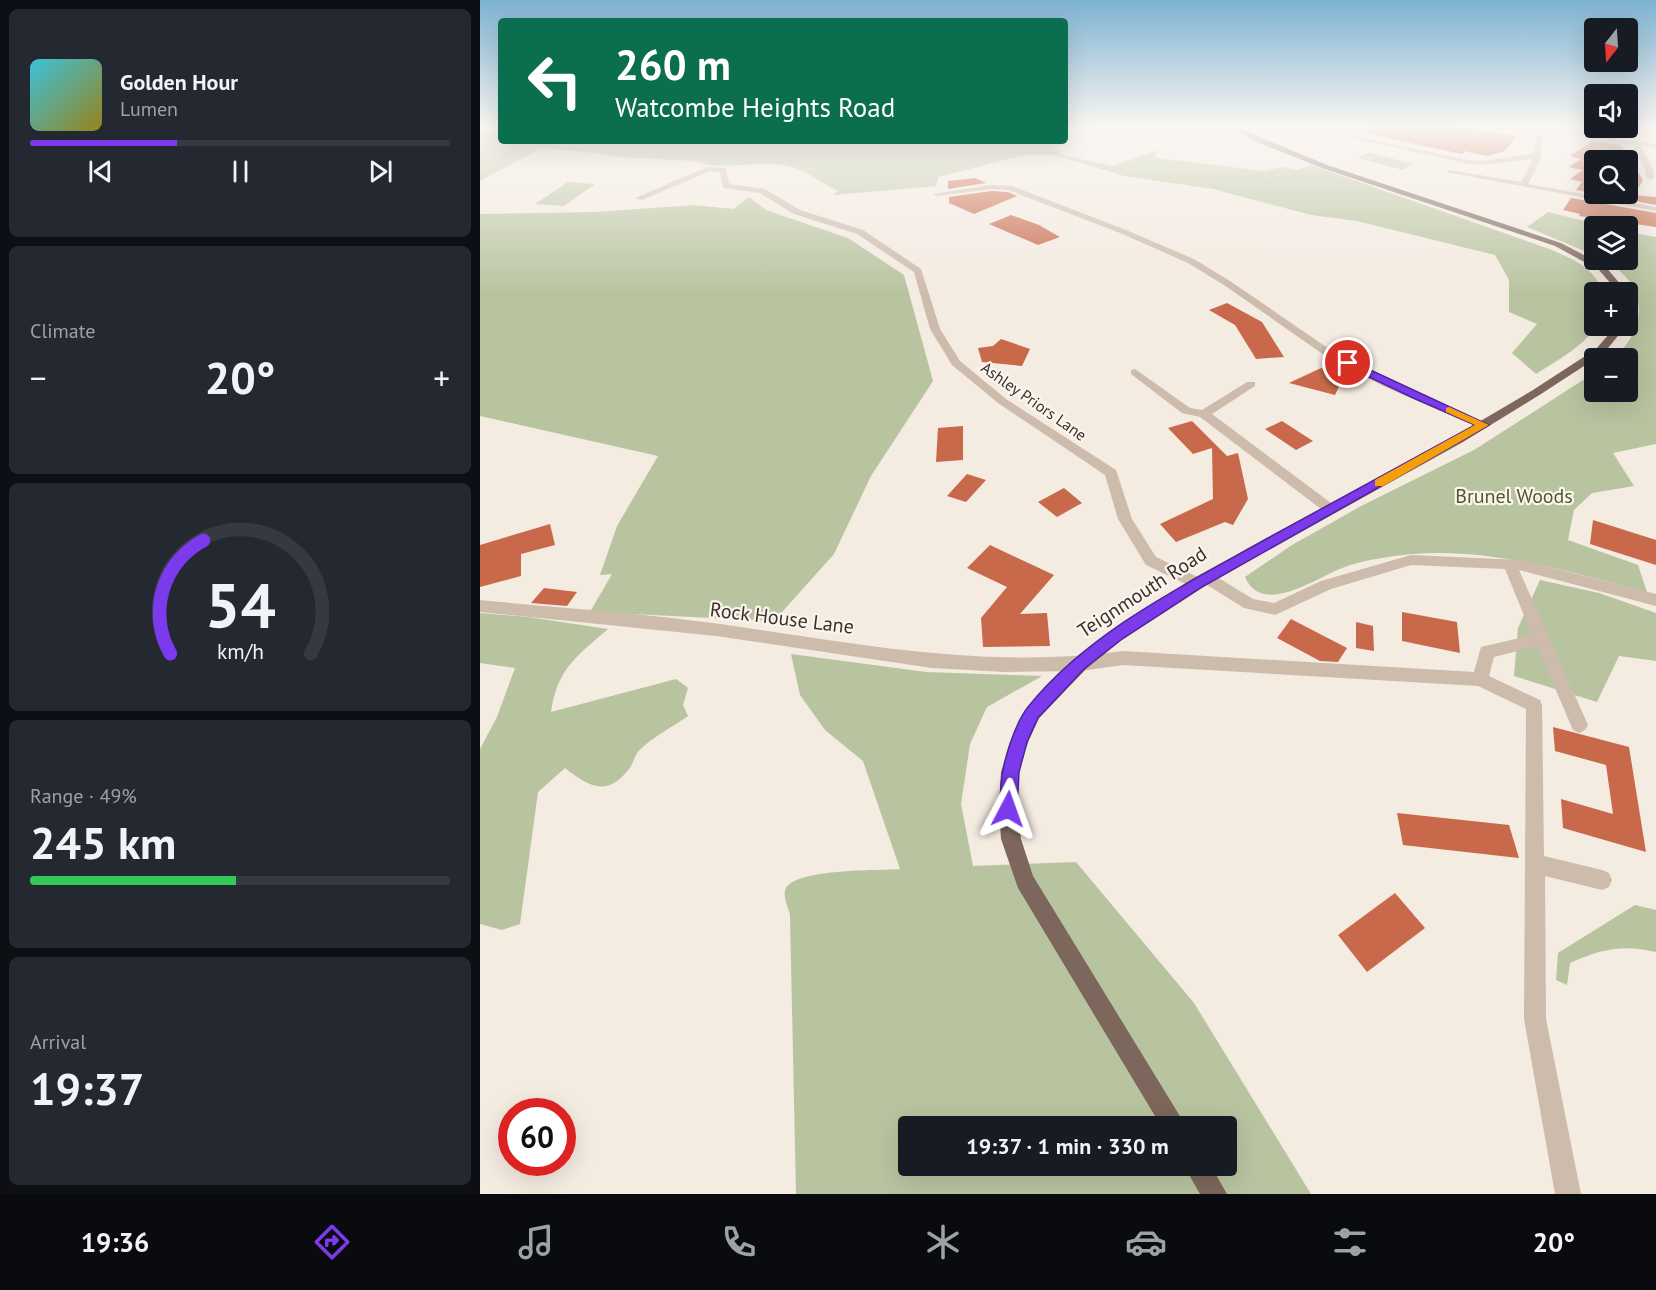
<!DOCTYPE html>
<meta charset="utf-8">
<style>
:root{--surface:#171b24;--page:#242831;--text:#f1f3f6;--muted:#9ea1a6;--line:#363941;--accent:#7c3aed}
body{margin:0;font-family:"PT Sans",sans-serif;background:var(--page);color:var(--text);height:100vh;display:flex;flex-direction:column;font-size:22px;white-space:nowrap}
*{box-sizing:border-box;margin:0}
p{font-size:20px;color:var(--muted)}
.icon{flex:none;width:33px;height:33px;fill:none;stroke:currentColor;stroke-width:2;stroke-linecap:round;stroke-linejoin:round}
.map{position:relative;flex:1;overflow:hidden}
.side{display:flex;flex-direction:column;gap:9px;padding:9px;background:#0d0f14;width:480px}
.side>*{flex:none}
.guide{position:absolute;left:18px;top:18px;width:570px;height:126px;border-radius:6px;box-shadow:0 6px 24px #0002;background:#0b6e4f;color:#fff;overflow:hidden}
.needle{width:39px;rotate:197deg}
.buttons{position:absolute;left:1104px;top:18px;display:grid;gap:12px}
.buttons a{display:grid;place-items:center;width:54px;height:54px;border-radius:6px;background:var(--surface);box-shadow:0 6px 24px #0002;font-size:30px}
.speed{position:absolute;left:18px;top:1098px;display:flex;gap:12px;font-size:30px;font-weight:700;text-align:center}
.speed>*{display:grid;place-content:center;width:78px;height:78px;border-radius:50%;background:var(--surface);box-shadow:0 6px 24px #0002;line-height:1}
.speed .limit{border:9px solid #d22;background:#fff;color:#111}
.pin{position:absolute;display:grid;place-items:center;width:51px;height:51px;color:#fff;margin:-26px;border:3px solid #fff;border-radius:50%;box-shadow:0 2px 6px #0007}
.me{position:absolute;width:66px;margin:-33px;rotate:4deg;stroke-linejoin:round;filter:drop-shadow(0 0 4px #0008)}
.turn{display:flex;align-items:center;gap:21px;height:126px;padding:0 18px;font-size:27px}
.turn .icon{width:78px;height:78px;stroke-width:2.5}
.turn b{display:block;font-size:42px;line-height:51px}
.big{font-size:45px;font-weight:600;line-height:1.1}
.side .tile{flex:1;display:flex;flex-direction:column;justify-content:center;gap:9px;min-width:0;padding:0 21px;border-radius:9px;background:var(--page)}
.side .dial{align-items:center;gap:0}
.dial svg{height:156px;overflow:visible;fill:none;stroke:var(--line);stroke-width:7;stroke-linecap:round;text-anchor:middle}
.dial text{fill:var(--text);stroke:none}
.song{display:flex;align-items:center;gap:18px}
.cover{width:72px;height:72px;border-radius:9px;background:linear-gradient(135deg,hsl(190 70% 55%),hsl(50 70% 35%))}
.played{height:6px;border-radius:3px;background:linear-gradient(90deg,var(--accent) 35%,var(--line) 35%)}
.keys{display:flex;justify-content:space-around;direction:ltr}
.heat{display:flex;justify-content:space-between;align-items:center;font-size:33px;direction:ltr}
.charge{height:9px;border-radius:4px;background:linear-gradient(90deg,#34c759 49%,var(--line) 0)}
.trip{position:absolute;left:418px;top:1116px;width:339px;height:60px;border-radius:6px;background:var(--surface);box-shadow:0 6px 24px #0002;font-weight:600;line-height:60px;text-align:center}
.tab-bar{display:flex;height:96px;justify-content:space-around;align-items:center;background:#090b0e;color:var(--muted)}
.tab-bar .icon{width:42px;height:42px}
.tab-bar .current{color:var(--accent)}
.tab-bar b{font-size:27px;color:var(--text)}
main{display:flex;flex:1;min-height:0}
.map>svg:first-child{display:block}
</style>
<main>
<section class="side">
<div class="tile">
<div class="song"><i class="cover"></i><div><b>Golden Hour</b><p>Lumen</p></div></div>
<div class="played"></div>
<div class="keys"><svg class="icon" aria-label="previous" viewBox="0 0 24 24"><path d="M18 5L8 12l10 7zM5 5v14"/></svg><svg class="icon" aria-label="pause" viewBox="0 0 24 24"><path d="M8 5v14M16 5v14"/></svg><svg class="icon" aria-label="next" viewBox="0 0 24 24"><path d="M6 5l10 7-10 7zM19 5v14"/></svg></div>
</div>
<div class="tile"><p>Climate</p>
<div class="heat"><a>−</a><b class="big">20°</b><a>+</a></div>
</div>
<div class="tile dial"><svg viewBox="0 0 100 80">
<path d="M14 69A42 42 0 1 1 86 69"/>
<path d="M14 69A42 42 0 0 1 31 11" stroke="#7c3aed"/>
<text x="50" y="56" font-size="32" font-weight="700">54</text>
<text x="50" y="72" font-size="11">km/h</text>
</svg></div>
<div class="tile"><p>Range · 49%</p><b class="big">245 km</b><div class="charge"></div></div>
<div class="tile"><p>Arrival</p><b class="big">19:37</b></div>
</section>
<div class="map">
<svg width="1176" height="1194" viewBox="0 0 1176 1194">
<rect width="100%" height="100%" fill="#f4ebe1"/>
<g fill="#b8c4a0" fill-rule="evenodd">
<path d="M0 127H21V141H585V136L587 142 575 148 582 155 633 166 677 150 676 158 784 171 802 167 818 170 831 165 1072 250C1095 260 1114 268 1123 292H1114V326H1117C1102 347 1078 360 1056 374L1032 353 1057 324 1029 312V280L1015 255 877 221 831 215 733 189 644 176 575 155H544L459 177 456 186 353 195 358 191C339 182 324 168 303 165 274 160 243 172 214 161L136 157 118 153 61 148 0 181Z"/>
<polygon points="888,152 933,164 923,170 878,158"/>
<polygon points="88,182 115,184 84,206 55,204"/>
<polygon points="269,197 286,210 368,238 424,275 453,381 391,476 354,554 294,621 110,612 132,574 120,575 137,526 178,456 0,416 0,214 116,212 214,205 253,209"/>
<polygon points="1068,212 1125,226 1114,226 1114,255 1047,227"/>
<path d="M1148 232 1176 237V444L1133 453 1154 486 1112 493 1094 510 1088 540 1158 565 1167 592C1081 570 992 541 902 558 888 560 875 563 862 568 836 578 782 617 765 577L812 545 883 505 994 450 1114 373V392H1148V358H1134C1169 326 1168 284 1124 260H1148Z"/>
<polygon points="1060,580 1119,593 1176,613 1176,661 1139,656 1117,702 1034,676 1038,628"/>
<path d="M0 613 48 617 128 629C97 656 77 669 71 712L196 679 208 688 203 705 208 716C194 726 168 740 158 752 154 757 153 764 149 769 127 798 108 786 85 768L58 792 40 924 22 930 0 924V749L17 717 35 668 0 663Z"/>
<path d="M311 654 446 672 562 676 507 707 490 744 481 804 493 866 596 862 714 1003 831 1194H316L310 915C308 907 302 895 306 888 318 868 398 871 420 869L383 761 345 730 320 695ZM429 1126H747V1166H429Z"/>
<path d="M1155 905 1176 910V952C1144 944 1120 949 1090 963L1087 985 1076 980 1078 953Z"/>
</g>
<g fill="#c8694b" fill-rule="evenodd">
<polygon points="888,127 979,127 1036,136 1025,151 1007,156 985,151 982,154 888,134"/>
<path d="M1113 141 1141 145 1163 180 1154 195 1176 197V205L1096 190 1102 182 1090 179 1103 170 1089 167 1101 159 1090 156ZM1114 160H1148V194H1114Z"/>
<polygon points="495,178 506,183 468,189 468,181"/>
<polygon points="511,191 528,192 537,196 494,214 469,203 469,197"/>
<polygon points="1091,198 1176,213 1176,227 1099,216 1100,214 1083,210"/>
<polygon points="531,215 559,225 580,237 558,245 509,224"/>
<polygon points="747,303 782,322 804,357 776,359 755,325 729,310"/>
<polygon points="521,339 550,349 542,366 502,362 498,348 513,346"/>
<polygon points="841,368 863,378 855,395 809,383"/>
<polygon points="712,421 747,456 758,453 768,499 753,525 745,522 696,542 680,524 733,499 732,448 713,454 688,428"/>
<polygon points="802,421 833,441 816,450 785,429"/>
<polygon points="483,426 483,460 456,462 458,428"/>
<polygon points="487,474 506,480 486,502 467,496"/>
<polygon points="584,488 602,503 577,517 558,502"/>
<polygon points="1113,520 1176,540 1176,565 1110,544"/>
<polygon points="70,524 75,545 41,554 41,576 0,587 0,545"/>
<polygon points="510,545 574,575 540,614 567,613 570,646 503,647 501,618 527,587 487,568"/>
<polygon points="64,588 97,592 87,606 51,603"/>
<polygon points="922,612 977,622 980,653 922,641"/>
<polygon points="811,619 867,648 858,662 840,661 797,638"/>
<polygon points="876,622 893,626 894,651 876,648"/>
<polygon points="1073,727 1149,747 1166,852 1083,828 1081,799 1133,814 1126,765 1075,751"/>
<polygon points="917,813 1029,825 1039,858 923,845"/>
<polygon points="915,893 945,928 887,972 858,935"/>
</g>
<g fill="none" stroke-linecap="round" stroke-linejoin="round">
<g fill="#cdbbac" fill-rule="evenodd">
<polygon points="1058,127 1176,144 1176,148 1161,146 1173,169 1174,178 1170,180 1166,178 1165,169 1153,145 1064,131 1060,161 1048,184 1176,207 1176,211 966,172 970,170 1041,182 1053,159 1002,165 988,164 868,137 871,135 988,160 1002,161 1053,154"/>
<path d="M227 167 246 168 249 184 285 189 320 210 383 230 441 269 460 329 480 361 526 399 636 470 652 519 676 557 720 578 727 573 732 574 773 599 794 603 841 581 931 555 1042 560 1176 594V606L1039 570 1108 725 1105 730 1099 733 1093 730 1057 646 1014 657 1009 676 1060 700 1062 705 1064 856 1122 870 1129 873 1132 880 1129 887 1122 890 1065 876 1066 1019 1101 1194H1075L1044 1019 1046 709 998 686 643 665 600 671 525 672 452 668 236 636 0 612V600C80 608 161 613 240 624 374 643 508 670 643 651L994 672 1001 647 1052 635 1025 569 931 565 851 589 795 615 764 608 724 583 717 588 712 587 666 565 638 519 625 475 518 403 472 365 450 329 434 272 377 234 314 214 280 193 243 188 240 172 231 171 162 200 155 198Z"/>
<polygon points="511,185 532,186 646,230 714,259 750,281 855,353 1010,425 1004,429 1000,428 903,386 847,357 744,285 708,263 640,233 528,190 511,189 457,196 453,194"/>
<polygon points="655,369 710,408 722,410 767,382 775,382 775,386 732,414 855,506 857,509 855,512 845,512 720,417 702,413 651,374 651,370"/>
</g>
<g fill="#7d675c" fill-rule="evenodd">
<polygon points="749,127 756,127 847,165 1081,243 1125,266 1147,292 1138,292 1119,270 1075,246 842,168 779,143"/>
<polygon points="1136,326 1146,326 1124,353 1061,394 983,442 722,587 643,639 606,669 559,718 548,742 539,772 537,809 541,839 553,876 706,1126 681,1126 538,888 521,839 519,809 521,772 530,742 547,708 594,659 631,631 712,579 975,436 1053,390 1116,349"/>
<polygon points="704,1166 731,1166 747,1194 720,1194"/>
</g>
</g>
<linearGradient id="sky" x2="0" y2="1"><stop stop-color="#7eb2d2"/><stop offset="0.43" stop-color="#faf6f2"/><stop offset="1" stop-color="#faf6f2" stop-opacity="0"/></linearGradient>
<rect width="1176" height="294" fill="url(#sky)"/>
<path fill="#7c3aed" stroke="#51269a" stroke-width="1.5" d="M864 361H871L1009 425 722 587 642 639 605 668 558 718 547 742 539 772 537 809 534 815 528 817 522 815C518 806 521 794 521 784 523 762 534 725 548 707 608 632 706 584 788 538 857 501 926 463 995 425L931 397 864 365Z"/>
<polygon fill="#f59e0b" points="969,407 1009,425 903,486 895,486 895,480 995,425 966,412 966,408"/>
<g text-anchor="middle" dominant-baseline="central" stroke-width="4.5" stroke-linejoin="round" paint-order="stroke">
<g font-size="16" fill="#3b302b" stroke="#fbf5ee">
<text transform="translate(554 401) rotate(35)">Ashley Priors Lane</text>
</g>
<g font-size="20" fill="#4a5a2e" stroke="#fbf5ee">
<text x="1034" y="496">Brunel Woods</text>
</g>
<g font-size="20" fill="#3b302b" stroke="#fbf5ee">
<text transform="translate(662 592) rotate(-33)">Teignmouth Road</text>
<text transform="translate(302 618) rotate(7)">Rock House Lane</text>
</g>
</g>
</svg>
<div class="buttons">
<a><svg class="needle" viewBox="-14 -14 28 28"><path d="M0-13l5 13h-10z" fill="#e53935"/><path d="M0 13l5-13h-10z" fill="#9ea1a6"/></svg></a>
<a><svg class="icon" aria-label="sound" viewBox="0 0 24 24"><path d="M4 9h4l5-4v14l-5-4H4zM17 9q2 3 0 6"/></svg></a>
<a><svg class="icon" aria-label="search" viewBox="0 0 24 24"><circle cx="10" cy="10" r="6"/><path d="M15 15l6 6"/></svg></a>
<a><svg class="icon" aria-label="layers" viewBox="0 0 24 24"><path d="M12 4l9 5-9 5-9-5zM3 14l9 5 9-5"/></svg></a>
<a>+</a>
<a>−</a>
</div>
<div class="speed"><div class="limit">60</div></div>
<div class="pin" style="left:868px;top:363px;background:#d93025"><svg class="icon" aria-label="arrive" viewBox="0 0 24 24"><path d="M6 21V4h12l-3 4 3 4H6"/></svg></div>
<svg class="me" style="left:528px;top:809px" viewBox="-20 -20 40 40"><path d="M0-17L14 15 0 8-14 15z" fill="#7c3aed" stroke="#fff" stroke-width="4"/></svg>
<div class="trip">19:37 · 1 min · 330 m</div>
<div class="guide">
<div class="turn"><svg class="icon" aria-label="left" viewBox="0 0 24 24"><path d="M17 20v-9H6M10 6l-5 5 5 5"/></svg><div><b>260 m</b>Watcombe Heights Road</div></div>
</div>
</div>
</main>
<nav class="tab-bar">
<b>19:36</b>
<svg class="icon current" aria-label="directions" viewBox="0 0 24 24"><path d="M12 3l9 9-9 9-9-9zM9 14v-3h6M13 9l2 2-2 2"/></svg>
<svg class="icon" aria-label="music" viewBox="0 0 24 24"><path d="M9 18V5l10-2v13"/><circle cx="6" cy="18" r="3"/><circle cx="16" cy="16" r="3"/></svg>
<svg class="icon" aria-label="phone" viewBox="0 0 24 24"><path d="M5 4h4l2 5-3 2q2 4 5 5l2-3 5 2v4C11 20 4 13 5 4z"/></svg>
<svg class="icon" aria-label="climate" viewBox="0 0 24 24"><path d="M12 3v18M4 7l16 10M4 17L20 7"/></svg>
<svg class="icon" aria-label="car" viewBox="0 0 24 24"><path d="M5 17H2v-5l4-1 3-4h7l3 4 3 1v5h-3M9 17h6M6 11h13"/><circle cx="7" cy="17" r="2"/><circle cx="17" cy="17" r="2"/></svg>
<svg class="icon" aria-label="filters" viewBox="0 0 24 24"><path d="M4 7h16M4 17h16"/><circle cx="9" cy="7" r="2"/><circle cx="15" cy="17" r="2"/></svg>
<b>20°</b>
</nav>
